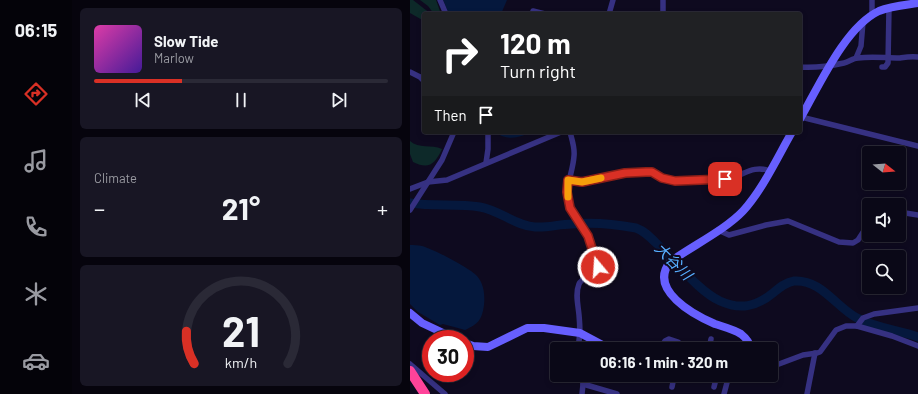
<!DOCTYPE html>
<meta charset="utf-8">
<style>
:root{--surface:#0a0817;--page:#181624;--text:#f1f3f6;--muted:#999aa1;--line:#2a2936;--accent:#d93025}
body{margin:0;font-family:Barlow,"Noto Sans JP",sans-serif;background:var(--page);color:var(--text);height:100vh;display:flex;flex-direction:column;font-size:15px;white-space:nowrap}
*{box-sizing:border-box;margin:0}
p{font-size:13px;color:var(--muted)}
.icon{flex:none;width:22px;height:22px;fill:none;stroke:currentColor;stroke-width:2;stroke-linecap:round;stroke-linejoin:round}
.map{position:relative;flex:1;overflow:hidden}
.sheet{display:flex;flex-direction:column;gap:8px;padding:8px;background:#06040d;width:338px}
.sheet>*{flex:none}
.top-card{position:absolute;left:12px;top:12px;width:380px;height:122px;border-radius:4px;box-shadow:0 2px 6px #0003,0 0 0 1px var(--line);background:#202124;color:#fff;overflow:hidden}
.needle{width:26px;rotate:107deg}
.fabs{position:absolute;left:452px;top:146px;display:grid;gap:8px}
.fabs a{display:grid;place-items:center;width:44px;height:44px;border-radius:4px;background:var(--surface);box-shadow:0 2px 6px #0003,0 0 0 1px var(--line);font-size:20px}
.speed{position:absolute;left:12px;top:330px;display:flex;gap:8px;font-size:20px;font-weight:700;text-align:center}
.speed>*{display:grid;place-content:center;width:52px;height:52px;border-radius:50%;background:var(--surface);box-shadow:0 2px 6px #0003,0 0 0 1px var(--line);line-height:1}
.speed .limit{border:6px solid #d22;background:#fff;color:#111}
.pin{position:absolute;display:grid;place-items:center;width:34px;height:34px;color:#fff;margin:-17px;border-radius:8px;box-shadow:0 2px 6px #0006}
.me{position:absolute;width:44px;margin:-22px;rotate:342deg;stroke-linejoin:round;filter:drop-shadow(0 0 3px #0008)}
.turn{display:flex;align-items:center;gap:14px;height:84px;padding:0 12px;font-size:18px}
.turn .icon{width:52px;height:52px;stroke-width:2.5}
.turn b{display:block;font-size:28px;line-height:34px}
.then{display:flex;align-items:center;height:38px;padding:0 12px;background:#0003;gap:8px;font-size:15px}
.big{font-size:30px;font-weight:700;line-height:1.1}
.sheet .card{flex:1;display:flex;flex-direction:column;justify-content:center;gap:6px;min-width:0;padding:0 14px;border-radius:6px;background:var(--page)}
.sheet .dial{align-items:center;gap:0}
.dial svg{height:104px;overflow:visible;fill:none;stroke:var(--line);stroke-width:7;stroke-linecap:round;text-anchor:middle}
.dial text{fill:var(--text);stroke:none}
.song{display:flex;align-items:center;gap:12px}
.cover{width:48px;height:48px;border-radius:6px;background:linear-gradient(135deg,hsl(320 70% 55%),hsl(260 70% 35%))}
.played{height:4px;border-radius:2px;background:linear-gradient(90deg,var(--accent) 30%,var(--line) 30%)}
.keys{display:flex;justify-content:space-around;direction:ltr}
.heat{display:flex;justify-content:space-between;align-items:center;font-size:22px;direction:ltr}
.trip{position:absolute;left:140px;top:342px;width:228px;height:40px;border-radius:4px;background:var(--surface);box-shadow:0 2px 6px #0003,0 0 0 1px var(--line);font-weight:700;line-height:40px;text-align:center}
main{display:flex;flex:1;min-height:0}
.tabs{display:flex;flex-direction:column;width:72px;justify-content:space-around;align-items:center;background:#040309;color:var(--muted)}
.tabs .icon{width:28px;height:28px}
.tabs .on{color:var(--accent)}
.tabs b{font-size:18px;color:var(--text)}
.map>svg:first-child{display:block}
</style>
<main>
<nav class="tabs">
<b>06:15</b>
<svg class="icon on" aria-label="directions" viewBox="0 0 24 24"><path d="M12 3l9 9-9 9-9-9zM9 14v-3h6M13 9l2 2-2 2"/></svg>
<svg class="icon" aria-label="music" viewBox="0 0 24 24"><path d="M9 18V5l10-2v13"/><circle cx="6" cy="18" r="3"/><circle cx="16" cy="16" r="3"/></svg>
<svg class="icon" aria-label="phone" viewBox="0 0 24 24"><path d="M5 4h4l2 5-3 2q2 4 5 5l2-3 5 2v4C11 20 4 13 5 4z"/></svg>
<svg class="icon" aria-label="climate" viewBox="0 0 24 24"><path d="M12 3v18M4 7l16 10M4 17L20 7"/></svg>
<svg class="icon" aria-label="car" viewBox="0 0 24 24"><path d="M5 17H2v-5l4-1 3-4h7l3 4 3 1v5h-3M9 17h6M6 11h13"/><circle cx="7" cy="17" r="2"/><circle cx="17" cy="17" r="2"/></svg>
</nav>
<section class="sheet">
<div class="card">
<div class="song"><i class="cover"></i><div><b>Slow Tide</b><p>Marlow</p></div></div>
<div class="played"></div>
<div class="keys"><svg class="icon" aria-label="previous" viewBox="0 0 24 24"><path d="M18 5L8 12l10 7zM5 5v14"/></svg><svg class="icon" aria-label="pause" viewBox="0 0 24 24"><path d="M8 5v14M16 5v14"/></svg><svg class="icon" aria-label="next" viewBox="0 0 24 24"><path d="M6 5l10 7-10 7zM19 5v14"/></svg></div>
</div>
<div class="card"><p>Climate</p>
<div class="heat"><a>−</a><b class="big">21°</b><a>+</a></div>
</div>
<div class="card dial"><svg viewBox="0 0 100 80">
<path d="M14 69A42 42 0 1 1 86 69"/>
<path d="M14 69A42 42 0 0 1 8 44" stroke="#d93025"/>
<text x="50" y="56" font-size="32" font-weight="700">21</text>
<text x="50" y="72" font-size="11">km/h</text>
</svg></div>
</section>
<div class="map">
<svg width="508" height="394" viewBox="0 0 508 394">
<rect width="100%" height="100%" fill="#0e0a1f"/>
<g fill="#0d2929">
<polygon points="0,0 3,0 21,14 14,14 14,21 0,13"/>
<polygon points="10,0 26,0 31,14 24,14 18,6"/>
<path d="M0 141C9 149 21 144 32 149 25 164 19 170 3 162L0 154Z"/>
</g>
<g fill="#05183d">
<polygon points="33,0 97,0 91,14 39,14"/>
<path d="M85 132H122C109 138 97 141 85 132Z"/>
<path d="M0 245C4 245 8 245 12 246 23 249 60 268 67 276 74 284 75 295 74 305 72 320 68 324 55 330L33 324 30 325 8 312 0 304Z"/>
</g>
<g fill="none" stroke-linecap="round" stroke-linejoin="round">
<path stroke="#05183d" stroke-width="9" d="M0 203C23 207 47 203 70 207 89 210 106 226 125 227 138 228 149 224 162 224 182 222 205 224 226 228 234 231 239 236 245 242 264 259 288 291 310 301 330 310 346 307 363 293 369 288 376 282 384 281 411 279 426 307 447 318 466 328 488 330 508 337"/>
<g stroke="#363182" stroke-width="5.5">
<polyline points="30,0 36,14"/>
<polyline points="462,0 462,15"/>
<polyline points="123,11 135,14"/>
<polyline points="199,14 203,0"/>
<polyline points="253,14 253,0"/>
<polyline points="446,58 451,46 453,22"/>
<path d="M390 67C404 68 420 66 434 63 439 62 443 58 448 58 462 56 476 58 489 58 496 57 501 56 508 57"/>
<polyline points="472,67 475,67 478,63 479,8"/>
<polyline points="0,72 10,77 14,81"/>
<polyline points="391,117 508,146"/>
<polyline points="76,132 78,133 78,149 76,163"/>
<path d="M160 132C162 140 165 148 164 156 163 172 155 186 158 202 161 214 170 222 176 231 182 242 186 258 188 270 185 277 172 276 169 284 165 294 168 304 169 315 170 326 171 338 167 349"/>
<path d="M159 180C178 185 197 175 216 173 224 172 236 170 243 173 249 175 254 179 260 180 278 183 298 181 316 179 332 177 342 164 360 171"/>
<polyline points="0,189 18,182 37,180 151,132"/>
<polyline points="0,210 32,160 44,132"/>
<polyline points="489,212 508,215"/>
<polyline points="308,230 319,235 356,225 378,221 429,242 443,243 448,240 459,223"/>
<polyline points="447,326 453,318 464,314 508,308"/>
<polyline points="253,344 255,341 259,339 268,342 271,345 271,349"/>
<polyline points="299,349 301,339"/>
<polyline points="0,364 35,394"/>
<polyline points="361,367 393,355 407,353 410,352 426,330 436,326 447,326 482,336 508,346"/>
<polyline points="260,375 263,382 262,387"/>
<polyline points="279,375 280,379"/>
<polyline points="173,384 207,394"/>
<polyline points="304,387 307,375"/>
<polyline points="172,394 174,375"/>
<polyline points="314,394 319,375"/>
<polyline points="397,394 405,353"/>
</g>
<g stroke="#675fff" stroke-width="8">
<path d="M390 119C409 86 435 27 469 11 481 6 495 5 508 3"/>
<polyline points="0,313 12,323 46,339"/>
<polyline points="55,343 63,346 78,347 117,328 134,328 170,333 200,349"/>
<path d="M341 349C340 343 336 338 331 334 323 329 314 327 305 324 284 315 238 290 260 262 282 246 315 230 333 211 353 189 367 158 382 132"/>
</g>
<polyline stroke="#ff439a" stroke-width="10" points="0,371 15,394"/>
</g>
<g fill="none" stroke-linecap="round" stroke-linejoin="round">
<defs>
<polyline id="route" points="188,267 178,236 160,208 157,192 158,180 172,182 215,173 236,172 242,172 252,178 265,181 315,179"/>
</defs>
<use href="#route" stroke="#8d1f18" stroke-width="10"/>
<use href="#route" stroke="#d93025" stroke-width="7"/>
<polyline stroke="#f59e0b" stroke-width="7" points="158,197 158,180 172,182 191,178"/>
</g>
<g text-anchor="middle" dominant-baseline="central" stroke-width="4" stroke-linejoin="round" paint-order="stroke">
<g font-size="15" font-style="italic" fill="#56aeff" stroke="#0e0a1f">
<text transform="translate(264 261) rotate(45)">大谷川</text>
</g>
</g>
</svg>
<div class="fabs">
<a><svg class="needle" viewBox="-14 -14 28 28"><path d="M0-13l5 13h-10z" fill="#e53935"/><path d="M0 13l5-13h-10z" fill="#999aa1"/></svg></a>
<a><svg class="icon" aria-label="sound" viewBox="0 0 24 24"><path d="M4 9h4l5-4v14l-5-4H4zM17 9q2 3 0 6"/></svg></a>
<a><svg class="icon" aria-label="search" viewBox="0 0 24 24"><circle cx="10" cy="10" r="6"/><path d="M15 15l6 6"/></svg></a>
</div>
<div class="speed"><div class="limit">30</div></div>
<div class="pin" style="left:315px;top:179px;background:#d93025"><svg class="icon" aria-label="arrive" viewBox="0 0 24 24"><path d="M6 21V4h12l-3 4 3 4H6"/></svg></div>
<svg class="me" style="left:188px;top:267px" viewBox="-20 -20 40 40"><circle r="17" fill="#d93025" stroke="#fff" stroke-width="3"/><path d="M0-11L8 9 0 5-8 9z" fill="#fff"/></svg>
<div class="trip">06:16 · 1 min · 320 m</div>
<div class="top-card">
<div class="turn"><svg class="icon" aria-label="right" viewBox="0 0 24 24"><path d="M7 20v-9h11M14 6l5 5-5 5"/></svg><div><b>120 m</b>Turn right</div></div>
<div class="then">Then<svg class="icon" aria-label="arrive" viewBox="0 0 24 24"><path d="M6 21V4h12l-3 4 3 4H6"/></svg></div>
</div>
</div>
</main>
